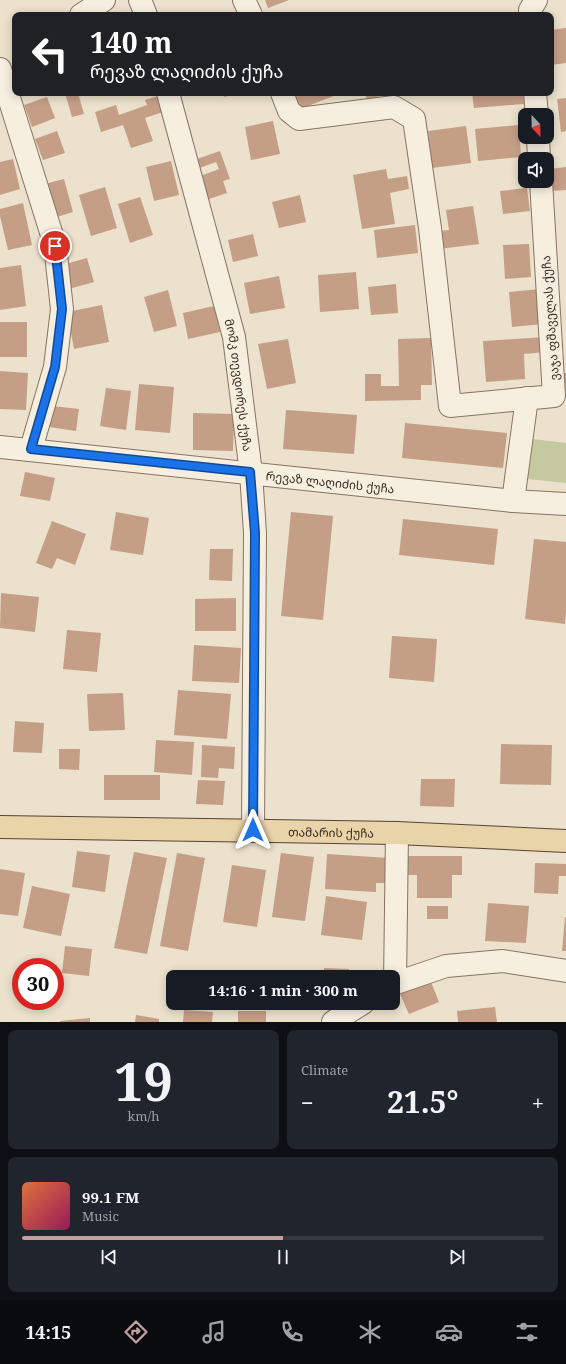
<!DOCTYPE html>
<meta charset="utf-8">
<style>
:root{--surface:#171b24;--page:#20242c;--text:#f1f3f6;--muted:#9ea1a6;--line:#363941;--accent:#c59ea2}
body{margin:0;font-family:"Noto Serif","Noto Sans Georgian",serif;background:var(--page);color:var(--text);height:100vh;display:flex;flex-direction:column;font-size:15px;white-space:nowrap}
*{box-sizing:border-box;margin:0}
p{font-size:13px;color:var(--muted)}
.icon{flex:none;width:22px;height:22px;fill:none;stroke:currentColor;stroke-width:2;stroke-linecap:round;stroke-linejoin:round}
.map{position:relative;height:1022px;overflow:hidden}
.drawer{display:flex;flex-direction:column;gap:8px;padding:8px;background:#0d0f14;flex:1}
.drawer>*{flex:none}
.guide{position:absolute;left:12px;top:12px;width:542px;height:84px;border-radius:8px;box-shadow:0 2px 10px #0003;background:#202124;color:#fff;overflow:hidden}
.needle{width:26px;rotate:158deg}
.fabs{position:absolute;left:518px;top:108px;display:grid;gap:8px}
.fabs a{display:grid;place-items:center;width:36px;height:36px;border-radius:8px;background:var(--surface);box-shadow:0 2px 10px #0003;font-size:20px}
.speed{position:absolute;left:12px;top:958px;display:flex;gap:8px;font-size:20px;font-weight:700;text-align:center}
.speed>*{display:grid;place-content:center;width:52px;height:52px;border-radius:50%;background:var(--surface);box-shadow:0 2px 10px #0003;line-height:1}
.speed .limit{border:6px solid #d22;background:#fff;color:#111}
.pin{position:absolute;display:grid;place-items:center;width:34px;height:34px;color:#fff;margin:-17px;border:2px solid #fff;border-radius:50%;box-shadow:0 1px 4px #0007}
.me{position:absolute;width:44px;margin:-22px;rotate:0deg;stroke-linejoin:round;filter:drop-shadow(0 0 3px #0008)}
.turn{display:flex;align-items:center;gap:14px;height:84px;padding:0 12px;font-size:18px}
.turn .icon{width:52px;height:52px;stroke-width:2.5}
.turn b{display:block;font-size:28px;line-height:34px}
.big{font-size:30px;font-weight:700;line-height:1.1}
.drawer .card{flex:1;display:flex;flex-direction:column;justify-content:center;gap:6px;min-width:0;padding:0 14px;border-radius:8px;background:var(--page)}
.drawer .dial{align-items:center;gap:0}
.dial b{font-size:52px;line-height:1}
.song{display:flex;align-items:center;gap:12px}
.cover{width:48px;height:48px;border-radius:6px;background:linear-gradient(135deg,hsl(20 70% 55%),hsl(330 70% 35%))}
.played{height:4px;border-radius:2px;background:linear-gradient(90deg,var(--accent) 50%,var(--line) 50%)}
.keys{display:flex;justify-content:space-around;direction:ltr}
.heat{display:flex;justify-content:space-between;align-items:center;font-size:22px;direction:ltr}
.drawer .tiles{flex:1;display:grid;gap:8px;grid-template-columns:1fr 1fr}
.card:last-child{grid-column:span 2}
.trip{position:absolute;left:166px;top:970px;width:234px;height:40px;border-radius:8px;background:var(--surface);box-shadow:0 2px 10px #0003;font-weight:700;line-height:40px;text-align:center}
.tab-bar{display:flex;height:64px;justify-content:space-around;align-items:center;background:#090b0e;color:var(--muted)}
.tab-bar .icon{width:28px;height:28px}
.tab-bar .selected{color:var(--accent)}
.tab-bar b{font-size:18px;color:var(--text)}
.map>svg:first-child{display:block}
</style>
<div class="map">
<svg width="566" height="1022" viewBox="0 0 566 1022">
<rect width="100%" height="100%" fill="#ebe1cc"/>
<polygon fill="#c5c9a0" points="533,439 566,443 566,483 528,479"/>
<g fill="#c59e86">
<polygon points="265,0 289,0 268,8"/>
<polygon points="566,28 566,63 551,65 551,30"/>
<polygon points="65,93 78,93 84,114 72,117"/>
<polygon points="223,93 237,93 237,94 224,97"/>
<polygon points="291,93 341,93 298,110"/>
<polygon points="365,93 385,93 385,95 367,99"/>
<polygon points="472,93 523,93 524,104 474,108"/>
<polygon points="158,96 163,112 145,118 153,141 131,148 123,125 101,132 95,112 116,105 119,115 147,105 145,100"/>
<polygon points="47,97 55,118 32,127 24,105"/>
<polygon points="566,98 566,131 561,132 557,99"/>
<polygon points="273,121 280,154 251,160 245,127"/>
<polygon points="519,125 521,157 478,161 475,129"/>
<polygon points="466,126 471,163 432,168 428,131"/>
<polygon points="57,131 65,153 43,160 35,139"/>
<polygon points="220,151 230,179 223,181 227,193 206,200 198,177 219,169 216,162 197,169 194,160"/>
<polygon points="13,159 20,189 0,195 0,162"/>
<polygon points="171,161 179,195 154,201 146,167"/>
<polygon points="566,167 566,190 551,191 549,169"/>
<polygon points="386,169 388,179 407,176 409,189 390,193 395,224 362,229 353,175"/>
<polygon points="64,179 73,212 50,219 41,185"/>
<polygon points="105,187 117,228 91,236 79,195"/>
<polygon points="527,188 530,211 503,214 500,191"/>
<polygon points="300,195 306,222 279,228 272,202"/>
<polygon points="140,197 153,235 130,243 118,204"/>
<polygon points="23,203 32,245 8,250 0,216 0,209"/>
<polygon points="473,206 479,244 439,249 437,231 449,230 446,210"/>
<polygon points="415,225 418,253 377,258 374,230"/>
<polygon points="253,234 258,256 233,262 228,240"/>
<polygon points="529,244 531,277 505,279 503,245"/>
<polygon points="87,258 94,282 69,289 62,265"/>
<polygon points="21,265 26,306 0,310 0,268"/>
<polygon points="356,272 359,309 320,312 318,275"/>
<polygon points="279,276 285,308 250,314 244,283"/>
<polygon points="396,284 398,313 371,315 368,287"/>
<polygon points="540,289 543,324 512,327 509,292"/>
<polygon points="168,290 177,326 154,332 144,297"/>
<polygon points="102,305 109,342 74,349 67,312"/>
<polygon points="214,306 220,332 188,339 183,313"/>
<rect x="0" y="322" width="27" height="35"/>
<polygon points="545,337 546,352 524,354 525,379 486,382 483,341"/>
<polygon points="431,338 432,385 421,385 421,400 365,401 365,374 381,374 381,386 399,386 398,339"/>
<polygon points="288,339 296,383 267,389 258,344"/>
<polygon points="0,371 28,373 26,410 0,409"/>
<polygon points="559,373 566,373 566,391 561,392"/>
<polygon points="139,384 174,387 170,433 135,430"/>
<polygon points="106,388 131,391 126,430 100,426"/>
<polygon points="52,406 79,409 76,431 49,427"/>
<polygon points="286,410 357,415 354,454 283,449"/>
<polygon points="193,413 234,414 233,451 193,450"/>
<polygon points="405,423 507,433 503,468 402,458"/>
<polygon points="25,472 55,478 50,501 20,496"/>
<polygon points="116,512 149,518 143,555 110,550"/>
<polygon points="291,512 333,516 323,620 281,616"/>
<polygon points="403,519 498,529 494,565 399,555"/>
<polygon points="52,521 86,534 75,565 57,558 52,569 36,563"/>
<polygon points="534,539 566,542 566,611 565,624 525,619"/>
<polygon points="210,549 233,549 232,581 209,580"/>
<polygon points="1,593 39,597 35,632 0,628"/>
<polygon points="236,598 236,631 195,631 195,599"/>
<polygon points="67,630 101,633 97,672 63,669"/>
<polygon points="392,636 437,639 434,682 389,678"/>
<polygon points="194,645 241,648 239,683 192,681"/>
<polygon points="178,690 231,694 227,739 174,735"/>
<polygon points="123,693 125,730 89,731 87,694"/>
<polygon points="15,721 44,723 42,753 13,752"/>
<polygon points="156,740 194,742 192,775 154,772"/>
<polygon points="501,744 552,745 551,785 500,784"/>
<polygon points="202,745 235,747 234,769 219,768 218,778 201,777"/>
<polygon points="59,749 80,749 79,770 59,769"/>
<rect x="104" y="775" width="56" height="25"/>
<polygon points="421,779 455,779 454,807 420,806"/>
<polygon points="198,780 225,781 223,805 196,804"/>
<polygon points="77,851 110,855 105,892 72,887"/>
<polygon points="134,852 167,858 147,954 114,948"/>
<polygon points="177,853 205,858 188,951 160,946"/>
<polygon points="281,853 314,857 305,921 272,917"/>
<polygon points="327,854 389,858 387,883 376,883 376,892 325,889"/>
<polygon points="408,856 462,856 462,875 452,875 452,898 417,898 417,875 408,875"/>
<polygon points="535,863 566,864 566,876 559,876 558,894 534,893"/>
<polygon points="232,865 266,870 257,927 223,922"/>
<polygon points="0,869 25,873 18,916 0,914"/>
<polygon points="32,886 70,894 61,936 23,928"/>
<polygon points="326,896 367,902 362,940 321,935"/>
<polygon points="488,903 529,906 526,943 485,941"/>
<rect x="427" y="906" width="21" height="13"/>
<polygon points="565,917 566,917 566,951 562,951"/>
<polygon points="65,946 92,949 89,976 62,973"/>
<polygon points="324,968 349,969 348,977 324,977"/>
<polygon points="273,971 288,973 287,977 273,977"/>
<polygon points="431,982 439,1002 409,1014 400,994"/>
<polygon points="495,1007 497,1022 458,1022 457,1011"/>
<polygon points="184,1010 213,1012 212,1022 183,1022"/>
<rect x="238" y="1011" width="28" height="11"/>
<polygon points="136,1015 159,1019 159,1022 135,1022"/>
<polygon points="90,1018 90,1022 60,1022 60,1021"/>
</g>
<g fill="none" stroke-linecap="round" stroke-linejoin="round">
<defs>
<g id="minor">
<polyline points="140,0 146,15"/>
<polyline points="244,0 251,15"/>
<polyline points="81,15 104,0"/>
<polyline points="530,15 530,10 536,0"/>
<polyline points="0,69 55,245 62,309 55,367 31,449"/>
<path id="s1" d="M168 93 234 337 251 473 255 533 253 830"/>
<polyline points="282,93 289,111 299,119 394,107 414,119 430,228 450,406 554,396 541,181"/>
<polyline points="535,93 537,115"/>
<polyline points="538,137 539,159"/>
<path id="s2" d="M0 447 513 501 566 504"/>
<polyline points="513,501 527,398"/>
<polyline points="395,983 397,833"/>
<polyline points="393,984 446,966 503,961 566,971"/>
<polyline points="333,1022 363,1003"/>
</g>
<g id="major">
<path id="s3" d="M0 827 397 833 566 841"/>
</g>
</defs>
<use href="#minor" stroke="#877461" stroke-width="24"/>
<use href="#major" stroke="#564335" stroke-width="24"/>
<use href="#minor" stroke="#f6eedf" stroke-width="22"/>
<use href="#major" stroke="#e9d3a9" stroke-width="22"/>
</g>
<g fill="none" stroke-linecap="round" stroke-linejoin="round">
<defs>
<polyline id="route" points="55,246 62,309 55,367 31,449 250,472 255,533 253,830"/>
</defs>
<use href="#route" stroke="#114b97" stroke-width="10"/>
<use href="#route" stroke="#1a73e8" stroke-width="7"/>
</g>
<g text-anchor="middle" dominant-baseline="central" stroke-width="3.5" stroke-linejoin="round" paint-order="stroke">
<g font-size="12" fill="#392d23" stroke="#f3ebdb">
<text transform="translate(550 318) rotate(-94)">ვაჯა ფშაველას ქუჩა</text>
<text stroke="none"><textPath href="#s1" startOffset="301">მომკ თევდორეს ქუჩა</textPath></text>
<text stroke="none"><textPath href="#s2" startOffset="332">რევაზ ლაღიძის ქუჩა</textPath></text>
<text stroke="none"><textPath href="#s3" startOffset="331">თამარის ქუჩა</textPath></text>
</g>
</g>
</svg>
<div class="fabs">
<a><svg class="needle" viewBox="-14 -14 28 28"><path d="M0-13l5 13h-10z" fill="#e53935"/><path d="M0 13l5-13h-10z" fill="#9ea1a6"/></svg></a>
<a><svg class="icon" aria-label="sound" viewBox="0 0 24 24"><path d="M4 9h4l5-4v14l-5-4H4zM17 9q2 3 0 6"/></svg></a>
</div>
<div class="speed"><div class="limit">30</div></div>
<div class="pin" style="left:55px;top:246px;background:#d93025"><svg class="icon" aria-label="arrive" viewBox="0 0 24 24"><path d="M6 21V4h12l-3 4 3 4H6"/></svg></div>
<svg class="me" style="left:253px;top:830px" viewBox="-20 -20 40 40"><path d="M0-17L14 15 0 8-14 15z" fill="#1a73e8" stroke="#fff" stroke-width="4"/></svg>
<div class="trip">14:16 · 1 min · 300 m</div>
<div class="guide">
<div class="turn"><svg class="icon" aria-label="left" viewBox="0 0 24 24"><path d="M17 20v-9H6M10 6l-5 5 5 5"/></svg><div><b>140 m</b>რევაზ ლაღიძის ქუჩა</div></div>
</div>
</div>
<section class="drawer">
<div class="tiles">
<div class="card dial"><b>19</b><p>km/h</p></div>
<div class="card"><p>Climate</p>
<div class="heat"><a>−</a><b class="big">21.5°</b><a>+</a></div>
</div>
<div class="card">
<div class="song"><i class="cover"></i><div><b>99.1 FM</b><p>Music</p></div></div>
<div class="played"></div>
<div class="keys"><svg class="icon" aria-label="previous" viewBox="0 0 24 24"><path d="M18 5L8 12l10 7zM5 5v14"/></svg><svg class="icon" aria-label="pause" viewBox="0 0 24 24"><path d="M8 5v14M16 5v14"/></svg><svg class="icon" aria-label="next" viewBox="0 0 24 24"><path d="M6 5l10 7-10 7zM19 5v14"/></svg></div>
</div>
</div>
</section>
<nav class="tab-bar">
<b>14:15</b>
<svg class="icon selected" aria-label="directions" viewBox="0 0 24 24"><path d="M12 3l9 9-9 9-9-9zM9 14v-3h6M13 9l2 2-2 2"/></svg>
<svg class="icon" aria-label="music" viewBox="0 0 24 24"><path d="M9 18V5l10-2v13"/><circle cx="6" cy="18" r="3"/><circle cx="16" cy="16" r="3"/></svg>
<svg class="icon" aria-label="phone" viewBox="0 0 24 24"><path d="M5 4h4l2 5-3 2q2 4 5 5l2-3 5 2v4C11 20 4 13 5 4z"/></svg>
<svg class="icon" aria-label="climate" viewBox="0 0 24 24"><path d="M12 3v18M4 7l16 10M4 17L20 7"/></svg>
<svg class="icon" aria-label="car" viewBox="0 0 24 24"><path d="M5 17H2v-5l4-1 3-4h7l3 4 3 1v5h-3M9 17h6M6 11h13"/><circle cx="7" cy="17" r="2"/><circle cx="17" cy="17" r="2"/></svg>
<svg class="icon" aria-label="filters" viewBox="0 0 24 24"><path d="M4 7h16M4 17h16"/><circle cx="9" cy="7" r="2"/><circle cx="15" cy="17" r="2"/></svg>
</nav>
